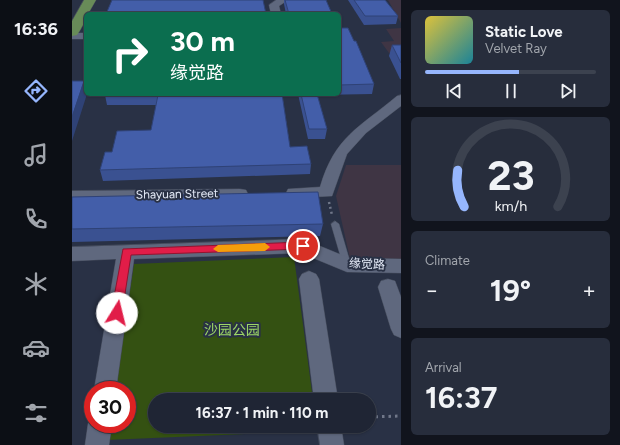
<!DOCTYPE html>
<meta charset="utf-8">
<style>
:root{--surface:#1f2534;--page:#272d3c;--text:#f1f3f6;--muted:#a1a5ac;--line:#3c424f;--accent:#96b6fd}
body{margin:0;font-family:Figtree,"Noto Sans SC",sans-serif;background:var(--page);color:var(--text);height:100vh;display:flex;flex-direction:column;font-size:15px;white-space:nowrap}
*{box-sizing:border-box;margin:0}
p{font-size:13px;color:var(--muted)}
.icon{flex:none;width:22px;height:22px;fill:none;stroke:currentColor;stroke-width:2;stroke-linecap:round;stroke-linejoin:round}
.map{position:relative;flex:1;overflow:hidden}
.panel{display:flex;flex-direction:column;gap:10px;padding:10px;background:#11141d;width:219px}
.panel>*{flex:none}
.hud{position:absolute;left:12px;top:12px;width:257px;height:84px;border-radius:6px;box-shadow:0 1px 3px #0004,0 0 0 1px var(--line);background:#0b6e4f;color:#fff;overflow:hidden}
.speed{position:absolute;left:12px;top:381px;display:flex;gap:8px;font-size:20px;font-weight:700;text-align:center}
.speed>*{display:grid;place-content:center;width:52px;height:52px;border-radius:50%;background:var(--surface);box-shadow:0 1px 3px #0004,0 0 0 1px var(--line);line-height:1}
.speed .limit{border:6px solid #d22;background:#fff;color:#111}
.pin{position:absolute;display:grid;place-items:center;width:34px;height:34px;color:#fff;margin:-17px;border:2px solid #fff;border-radius:50%;box-shadow:0 1px 4px #0007}
.me{position:absolute;width:44px;margin:-22px;rotate:9deg;stroke-linejoin:round;filter:drop-shadow(0 0 3px #0008)}
.turn{display:flex;align-items:center;gap:14px;height:84px;padding:0 20px;font-size:18px}
.turn .icon{width:52px;height:52px;stroke-width:2.5}
.turn b{display:block;font-size:28px;line-height:34px}
.big{font-size:30px;font-weight:700;line-height:1.1}
.panel .widget{flex:1;display:flex;flex-direction:column;justify-content:center;gap:6px;min-width:0;padding:0 14px;border-radius:6px;background:var(--page)}
.panel .dial{align-items:center;gap:0}
.dial svg{height:104px;overflow:visible;fill:none;stroke:var(--line);stroke-width:7;stroke-linecap:round;text-anchor:middle}
.dial text{fill:var(--text);stroke:none}
.song{display:flex;align-items:center;gap:12px}
.cover{width:48px;height:48px;border-radius:6px;background:linear-gradient(135deg,hsl(50 70% 55%),hsl(190 70% 35%))}
.played{height:4px;border-radius:2px;background:linear-gradient(90deg,var(--accent) 55%,var(--line) 55%)}
.keys{display:flex;justify-content:space-around;direction:ltr}
.heat{display:flex;justify-content:space-between;align-items:center;font-size:22px;direction:ltr}
.trip{position:absolute;left:76px;top:393px;width:228px;height:40px;border-radius:20px;background:var(--surface);box-shadow:0 1px 3px #0004,0 0 0 1px var(--line);font-weight:700;line-height:40px;text-align:center}
main{display:flex;flex:1;min-height:0}
.tab-bar{display:flex;flex-direction:column;width:72px;justify-content:space-around;align-items:center;background:#0c0f15;color:var(--muted)}
.tab-bar .icon{width:28px;height:28px}
.tab-bar .selected{color:var(--accent)}
.tab-bar b{font-size:18px;color:var(--text)}
.map>svg:first-child{display:block}
</style>
<main>
<nav class="tab-bar">
<b>16:36</b>
<svg class="icon selected" aria-label="directions" viewBox="0 0 24 24"><path d="M12 3l9 9-9 9-9-9zM9 14v-3h6M13 9l2 2-2 2"/></svg>
<svg class="icon" aria-label="music" viewBox="0 0 24 24"><path d="M9 18V5l10-2v13"/><circle cx="6" cy="18" r="3"/><circle cx="16" cy="16" r="3"/></svg>
<svg class="icon" aria-label="phone" viewBox="0 0 24 24"><path d="M5 4h4l2 5-3 2q2 4 5 5l2-3 5 2v4C11 20 4 13 5 4z"/></svg>
<svg class="icon" aria-label="climate" viewBox="0 0 24 24"><path d="M12 3v18M4 7l16 10M4 17L20 7"/></svg>
<svg class="icon" aria-label="car" viewBox="0 0 24 24"><path d="M5 17H2v-5l4-1 3-4h7l3 4 3 1v5h-3M9 17h6M6 11h13"/><circle cx="7" cy="17" r="2"/><circle cx="17" cy="17" r="2"/></svg>
<svg class="icon" aria-label="filters" viewBox="0 0 24 24"><path d="M4 7h16M4 17h16"/><circle cx="9" cy="7" r="2"/><circle cx="15" cy="17" r="2"/></svg>
</nav>
<div class="map">
<svg width="329" height="445" viewBox="0 0 329 445">
<rect width="100%" height="100%" fill="#293145"/>
<g fill="#3f3544">
<polygon points="316,0 329,0 329,23"/>
<polygon points="329,28 329,52 317,53 309,42 322,41 314,29"/>
<polygon points="274,165 329,165 329,263 279,263 264,196"/>
</g>
<polygon fill="#345112" points="222,257 241,400 83,400 83,426 244,426 245,431 35,440 38,424 55,424 55,390 43,390 62,264"/>
<g fill="none" stroke-linecap="round" stroke-linejoin="round">
<defs>
<polygon id="lane" points="263,221 267,224 279,265 278,267 275,268 272,267 271,265 259,224"/>
<g id="street">
<polygon points="204,0 216,0 207,6 209,14 199,14 197,5"/>
<rect x="0" y="33" width="14" height="6"/>
<path d="M329 95V106L294 133 275 154 260 196 222 198 216 197 214 193 216 189 248 187C263 136 287 128 325 96Z"/>
<polygon points="168,189 174,190 176,194 174,198 168,199 0,201 0,191"/>
<polygon points="231,239 277,258 329,259 329,273 275,272 229,253 62,259 44,390 22,390 44,259 0,261 0,247"/>
<polygon points="237,271 244,274 247,279 266,400 242,400 227,279 230,274"/>
<polygon points="316,279 323,281 329,297 329,338 322,335 319,329 306,287 309,281"/>
<polygon points="19,415 21,415 21,424 40,424 37,445 13,445 16,424"/>
<polygon points="245,426 269,426 272,445 248,445"/>
</g>
<path id="primary" d="M12 0H24L16 14H14C14 21 9 29 5 35L0 36V21Z"/>
</defs>
<use href="#lane" stroke="#454c5c" stroke-width="1"/>
<use href="#street" stroke="#454c5c" stroke-width="1"/>
<use href="#primary" stroke="#454c5c" stroke-width="1"/>
<polyline stroke="#707789" stroke-width="2.5" stroke-dasharray="2 3" stroke-linecap="butt" points="257,202 260,215"/>
<polyline stroke="#707789" stroke-width="3" stroke-dasharray="2.5 4" stroke-linecap="butt" points="297,417 329,416"/>
<use href="#lane" fill="#5f687e" fill-rule="evenodd"/>
<use href="#street" fill="#5f687e" fill-rule="evenodd"/>
<use href="#primary" fill="#688b58" fill-rule="evenodd"/>
</g>
<g fill="#3a5191">
<polygon points="212,0 254,0 260,14 214,14 212,4"/>
<polygon points="276,0 313,0 326,16 324,24 292,25"/>
<polygon points="267,28 302,84 300,94 245,95 255,129 253,139 236,139 226,94 267,94"/>
<polygon points="320,45 329,45 329,79 328,79 317,56"/>
<polygon points="210,94 218,147 239,164 238,174 31,181 28,170 40,152 79,130 84,105 35,105 33,95"/>
<polygon points="0,197 251,224 248,236 0,242"/>
</g>
<polygon fill="#2f4276" points="12,81 14,87 14,94 15,94 0,141 0,117"/>
<g fill="#435ea9" stroke="#2f4276">
<polygon points="40,0 191,0 194,14 34,14"/>
<polygon points="213,0 254,0 260,14 217,14"/>
<polygon points="282,0 313,0 326,16 293,16"/>
<polygon points="267,28 276,28 282,41 284,41 302,84 267,85"/>
<polygon points="320,45 329,45 329,63"/>
<polygon points="0,81 12,81 0,117"/>
<polygon points="33,94 210,94 218,147 235,146 239,164 28,170 33,152 40,152 45,131 79,130 86,95 33,95"/>
<polygon points="229,94 245,94 255,129 237,129"/>
<polygon points="246,192 251,224 0,229 0,197"/>
</g>
<polygon fill="#e11d48" stroke="#92132f" points="231,242 236,246 231,249 59,255 50,313 49,316 41,316 39,313 51,249"/>
<polygon fill="#f59e0b" points="193,243 198,247 193,251 146,252 141,249 146,245"/>
<g text-anchor="middle" dominant-baseline="central" stroke-width="4" stroke-linejoin="round" paint-order="stroke">
<g font-size="12" fill="#e6ecf9" stroke="#293145">
<text transform="translate(105 194) rotate(-1)">Shayuan Street</text>
<text transform="translate(295 264) rotate(3)">缘觉路</text>
</g>
<g font-size="14" fill="#9cd566" stroke="#293145">
<text x="160" y="330">沙园公园</text>
</g>
</g>
</svg>
<div class="speed"><div class="limit">30</div></div>
<div class="pin" style="left:231px;top:246px;background:#d93025"><svg class="icon" aria-label="arrive" viewBox="0 0 24 24"><path d="M6 21V4h12l-3 4 3 4H6"/></svg></div>
<svg class="me" style="left:45px;top:313px" viewBox="-20 -20 40 40"><circle r="19" fill="#fff"/><path d="M0-13L10 11 0 6-10 11z" fill="#e11d48"/></svg>
<div class="trip">16:37 · 1 min · 110 m</div>
<div class="hud">
<div class="turn"><svg class="icon" aria-label="right" viewBox="0 0 24 24"><path d="M7 20v-9h11M14 6l5 5-5 5"/></svg><div><b>30 m</b>缘觉路</div></div>
</div>
</div>
<section class="panel">
<div class="widget">
<div class="song"><i class="cover"></i><div><b>Static Love</b><p>Velvet Ray</p></div></div>
<div class="played"></div>
<div class="keys"><svg class="icon" aria-label="previous" viewBox="0 0 24 24"><path d="M18 5L8 12l10 7zM5 5v14"/></svg><svg class="icon" aria-label="pause" viewBox="0 0 24 24"><path d="M8 5v14M16 5v14"/></svg><svg class="icon" aria-label="next" viewBox="0 0 24 24"><path d="M6 5l10 7-10 7zM19 5v14"/></svg></div>
</div>
<div class="widget dial"><svg viewBox="0 0 100 80">
<path d="M14 69A42 42 0 1 1 86 69"/>
<path d="M14 69A42 42 0 0 1 9 41" stroke="#96b6fd"/>
<text x="50" y="56" font-size="32" font-weight="700">23</text>
<text x="50" y="72" font-size="11">km/h</text>
</svg></div>
<div class="widget"><p>Climate</p>
<div class="heat"><a>−</a><b class="big">19°</b><a>+</a></div>
</div>
<div class="widget"><p>Arrival</p><b class="big">16:37</b></div>
</section>
</main>
